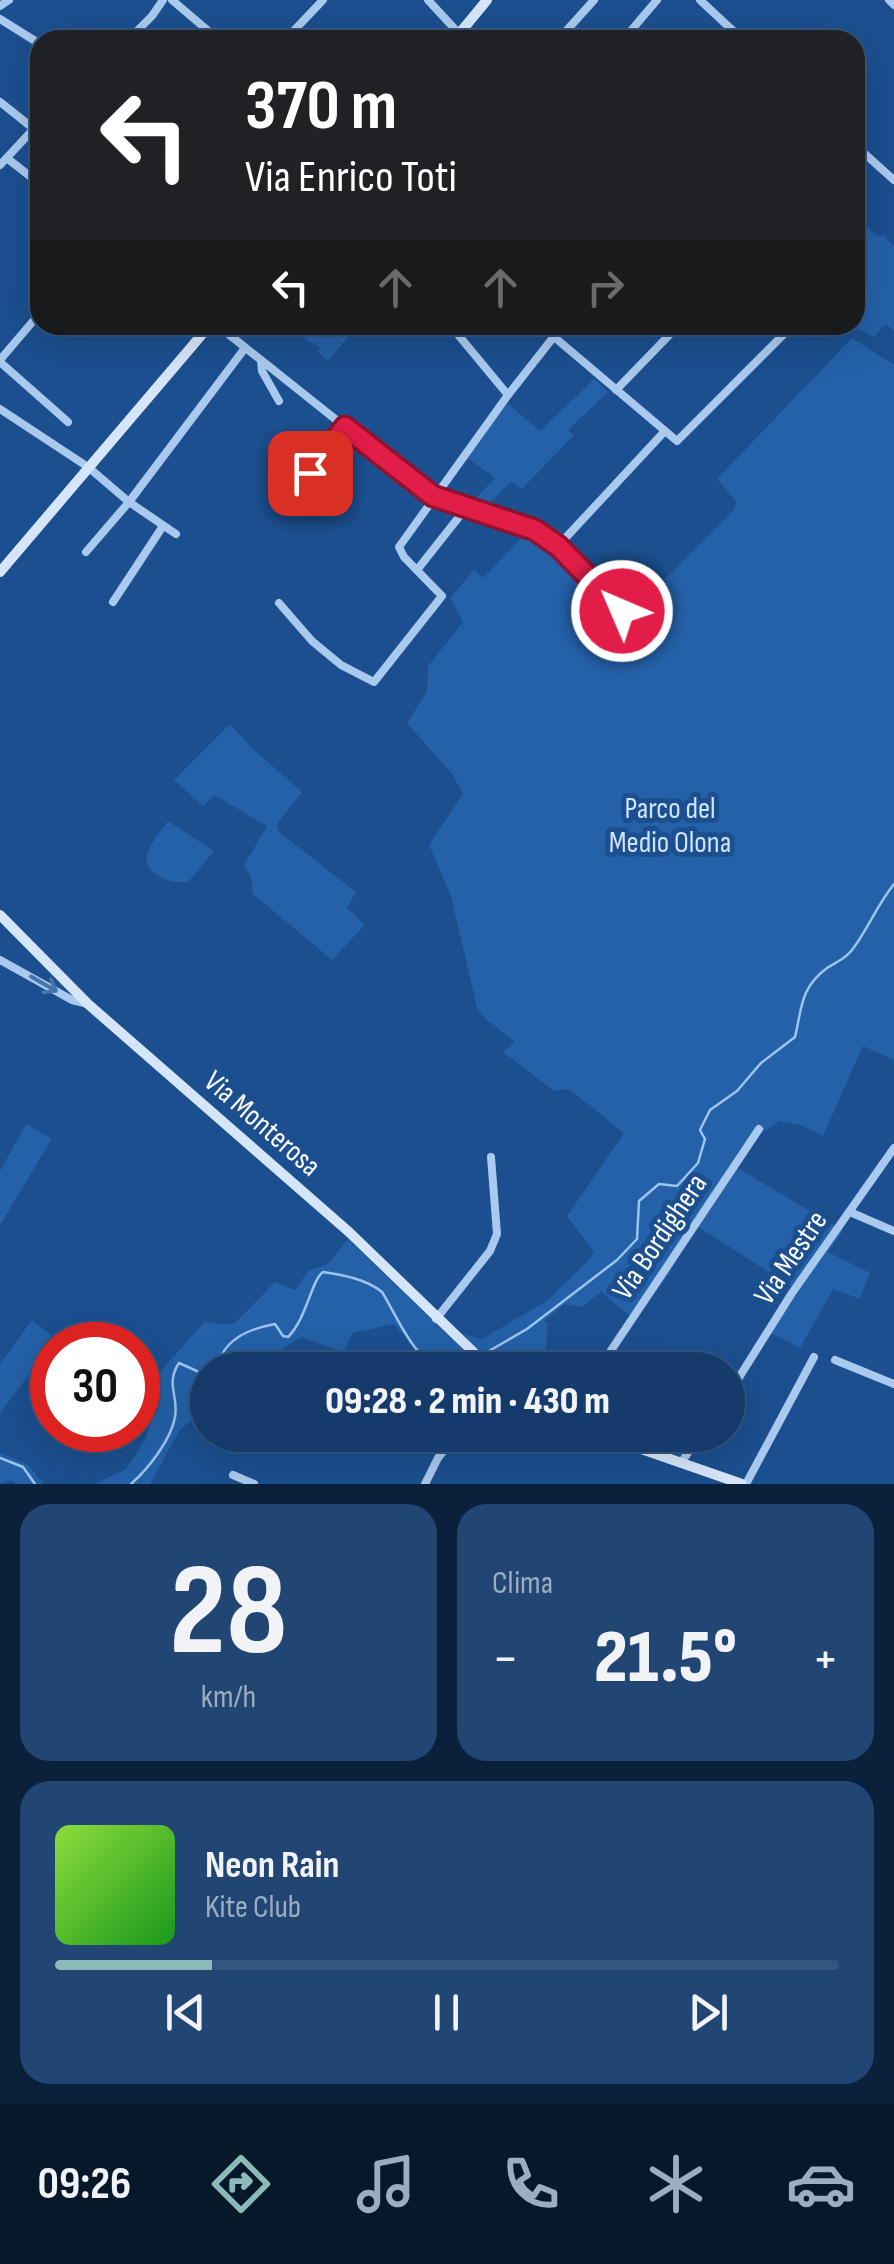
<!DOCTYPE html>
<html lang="it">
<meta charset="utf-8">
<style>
:root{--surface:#143b6b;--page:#214673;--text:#f1f3f6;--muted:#9dadc1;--line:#33557e;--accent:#8bbbb9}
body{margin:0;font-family:"Sofia Sans Condensed",sans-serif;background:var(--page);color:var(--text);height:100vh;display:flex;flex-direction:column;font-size:38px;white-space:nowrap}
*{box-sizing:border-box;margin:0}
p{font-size:32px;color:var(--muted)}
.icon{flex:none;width:55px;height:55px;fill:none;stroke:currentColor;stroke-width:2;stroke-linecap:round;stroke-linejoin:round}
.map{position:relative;height:1484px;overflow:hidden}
.sheet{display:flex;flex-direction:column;gap:20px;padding:20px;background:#0b203b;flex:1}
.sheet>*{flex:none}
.hud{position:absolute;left:30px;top:30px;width:835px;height:305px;border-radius:30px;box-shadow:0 10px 40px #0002,0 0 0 2px var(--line);background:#202124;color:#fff;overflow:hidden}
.speed{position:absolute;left:30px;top:1322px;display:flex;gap:20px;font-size:50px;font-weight:700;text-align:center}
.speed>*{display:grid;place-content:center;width:130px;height:130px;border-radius:50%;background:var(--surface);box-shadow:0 10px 40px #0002,0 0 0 2px var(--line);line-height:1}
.speed .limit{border:15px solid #d22;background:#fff;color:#111}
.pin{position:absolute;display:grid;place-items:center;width:85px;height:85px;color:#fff;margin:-42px;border-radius:20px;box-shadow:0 5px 15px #0006}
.me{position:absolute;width:110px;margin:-55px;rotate:315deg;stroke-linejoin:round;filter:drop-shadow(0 0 8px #0008)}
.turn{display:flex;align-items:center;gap:35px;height:210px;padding:0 50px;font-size:45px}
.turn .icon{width:130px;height:130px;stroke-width:2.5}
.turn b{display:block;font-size:70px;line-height:85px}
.lanes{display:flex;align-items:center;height:95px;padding:0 50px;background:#0003;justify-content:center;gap:50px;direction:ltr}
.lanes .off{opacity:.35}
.big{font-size:75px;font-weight:800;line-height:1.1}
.sheet .widget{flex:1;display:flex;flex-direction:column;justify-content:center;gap:15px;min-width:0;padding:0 35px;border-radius:30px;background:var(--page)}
.sheet .dial{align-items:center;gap:0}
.dial b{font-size:130px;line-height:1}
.song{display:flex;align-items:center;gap:30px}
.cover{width:120px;height:120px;border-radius:15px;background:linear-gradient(135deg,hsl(90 70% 55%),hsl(120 70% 35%))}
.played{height:10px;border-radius:5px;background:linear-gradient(90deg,var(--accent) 20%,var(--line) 20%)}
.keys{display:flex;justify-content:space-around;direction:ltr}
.heat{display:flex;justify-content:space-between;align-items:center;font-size:55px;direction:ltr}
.sheet .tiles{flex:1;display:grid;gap:20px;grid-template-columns:1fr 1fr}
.widget:last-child{grid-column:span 2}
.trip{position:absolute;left:190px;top:1352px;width:555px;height:100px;border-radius:50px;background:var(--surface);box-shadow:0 10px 40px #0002,0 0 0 2px var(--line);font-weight:800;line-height:100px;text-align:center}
.tabs{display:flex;height:160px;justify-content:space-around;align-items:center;background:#08182b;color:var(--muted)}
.tabs .icon{width:70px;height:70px}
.tabs .on{color:var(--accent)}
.tabs b{font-size:45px;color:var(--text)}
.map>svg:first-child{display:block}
</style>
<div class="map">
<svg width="894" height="1484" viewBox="0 0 894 1484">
<rect width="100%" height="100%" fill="#1b4f8f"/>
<g fill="#2461a8">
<polygon points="867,227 876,236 884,236 894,246 894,331 886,324 874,337 858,328 845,328 841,325 855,325 855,239"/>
<polygon points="284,325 335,325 348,337 328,361 318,352 320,348"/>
<polygon points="852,338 894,365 894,1060 863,1046 823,1136 803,1126 780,1121 742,1146 731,1164 843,1231 828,1252 870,1273 860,1299 833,1289 800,1348 771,1333 798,1291 697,1226 669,1274 635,1320 601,1292 582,1307 565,1304 544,1321 548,1324 545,1357 565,1370 499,1370 456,1332 482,1339 548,1300 590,1259 594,1252 567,1216 624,1133 569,1089 554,1091 503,1052 515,1042 487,1020 477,1008 451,896 429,845 463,794 452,774 407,723 427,691 428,666 463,622 450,598 474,570 483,578 529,530 553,545 627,617 732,512 737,502 717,479"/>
<polygon points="594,379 608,392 568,430 574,435 522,489 511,482 483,509 470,504 495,478 466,457 507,403 540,431"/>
<polygon points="230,724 254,750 302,792 277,824 279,832 356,892 347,908 365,925 332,960 253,894 251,877 244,865 267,826 214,795 203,806 174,780"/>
<path d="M168 821 214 851 188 882C176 883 167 881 157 875 133 861 157 836 168 821Z"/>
<polygon points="26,1124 52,1139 0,1225 0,1171"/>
<polygon points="348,1239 480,1366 475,1370 433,1370 394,1324 353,1333 343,1352 301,1337 264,1360 258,1370 208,1370 207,1406 179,1431 150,1484 94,1484 126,1469 146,1438 157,1406 153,1384 155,1378 205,1321 222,1325 235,1323 275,1282 295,1290 309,1270 328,1264"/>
<polygon points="32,1320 56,1339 0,1413 0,1364"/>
<polygon points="0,1453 27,1464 44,1484 17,1484 11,1480 0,1484"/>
</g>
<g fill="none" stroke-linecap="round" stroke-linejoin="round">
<g stroke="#9cc4f0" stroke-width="2.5">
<path d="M482 1355 527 1329 617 1260 637 1239 639 1201 659 1184 677 1186 698 1163 705 1139 700 1130 710 1110 737 1091 761 1063 795 1037C802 1008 800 988 827 968 836 962 844 960 852 950 868 929 877 905 894 884"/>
<path d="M217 1370C221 1340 248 1329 275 1324L283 1336 288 1337C307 1318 311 1281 323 1272 343 1275 366 1279 382 1292 395 1312 417 1367 445 1369 455 1370 467 1362 475 1358"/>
<polyline points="0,1458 23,1467 35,1484"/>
<path d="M131 1484C148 1469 171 1440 175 1417 179 1396 165 1384 179 1363L208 1376"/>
</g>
<g stroke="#a9c9ee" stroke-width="8">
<polyline points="172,0 219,40"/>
<polyline points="428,0 465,40"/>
<polyline points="700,0 743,40"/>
<polyline points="889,0 894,5"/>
<polyline points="0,6 9,0"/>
<polyline points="0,19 40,44"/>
<polyline points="128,40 152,16 163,0"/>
<polyline points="285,40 323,0"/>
<polyline points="558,40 594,0"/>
<polyline points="623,40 657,0"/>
<polyline points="0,102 34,129"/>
<polyline points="855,145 894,180"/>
<polyline points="8,159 40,184"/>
<polyline points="0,165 40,122"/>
<polyline points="217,325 433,497 535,530 558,546 622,611"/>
<polyline points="450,325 508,395"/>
<polyline points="553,336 677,441 793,325"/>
<polyline points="0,360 40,313"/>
<polyline points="261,361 262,371 279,401"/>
<polyline points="0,362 68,422"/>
<polyline points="616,390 679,325"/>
<polyline points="0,409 88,467 129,502 176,534"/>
<polyline points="310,473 345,427"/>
<polyline points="558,546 664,432"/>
<polyline points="86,552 129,502 245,348"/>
<polyline points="417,570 466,508"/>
<polyline points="113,602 163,526"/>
<polyline points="279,603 312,641 341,665 374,682 442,596 404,557 399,547 508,395 563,325"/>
<polyline points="0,960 72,1000 88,1004"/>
<polyline points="850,1212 894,1231"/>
<polyline points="436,1319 490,1251 497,1234 491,1157"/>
<polyline points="835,1360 894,1384"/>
<polyline points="598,1370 759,1129"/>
<polyline points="728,1395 792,1293 894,1148"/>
<polyline points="681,1463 700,1435"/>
<polyline points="233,1475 254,1484"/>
<polyline points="425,1484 438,1458 456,1435"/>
<polyline points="746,1484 814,1357"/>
</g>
<g stroke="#d6e6fa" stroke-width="10">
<polyline points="454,40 487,0"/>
<polyline points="0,572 210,325"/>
<polyline points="0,915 88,1004 349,1232 492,1370"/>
<polyline points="601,1435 742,1484"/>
</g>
</g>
<defs><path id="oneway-shaft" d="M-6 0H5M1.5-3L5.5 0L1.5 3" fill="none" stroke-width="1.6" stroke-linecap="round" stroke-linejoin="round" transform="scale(2.5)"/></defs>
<use stroke="#4674ac" href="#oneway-shaft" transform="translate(44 984) rotate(30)"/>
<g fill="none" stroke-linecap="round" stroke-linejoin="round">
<defs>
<polyline id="route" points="310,473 345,427 433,496 535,530 558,546 622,611"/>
</defs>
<use href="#route" stroke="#92132f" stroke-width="25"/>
<use href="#route" stroke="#e11d48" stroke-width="18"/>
</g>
<g text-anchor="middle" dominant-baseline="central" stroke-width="10" stroke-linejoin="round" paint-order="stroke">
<g font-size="30" fill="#cfe3fa" stroke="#1b4f8f">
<text x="670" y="809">Parco del<tspan x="670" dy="34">Medio Olona</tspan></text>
</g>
<g font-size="30" fill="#fff" stroke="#1b4f8f">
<text transform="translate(262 1124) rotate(41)">Via Monterosa</text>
<text transform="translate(660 1237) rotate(-56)">Via Bordighera</text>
<text transform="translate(791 1258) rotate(-56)">Via Mestre</text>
</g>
</g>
</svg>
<div class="speed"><div class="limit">30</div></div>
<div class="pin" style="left:310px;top:473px;background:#d93025"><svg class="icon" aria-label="arrive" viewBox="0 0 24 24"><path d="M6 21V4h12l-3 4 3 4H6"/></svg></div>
<svg class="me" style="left:622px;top:611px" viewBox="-20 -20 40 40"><circle r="17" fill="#e11d48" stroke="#fff" stroke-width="3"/><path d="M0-11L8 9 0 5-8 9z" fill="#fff"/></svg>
<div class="trip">09:28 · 2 min · 430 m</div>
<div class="hud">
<div class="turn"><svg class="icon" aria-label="left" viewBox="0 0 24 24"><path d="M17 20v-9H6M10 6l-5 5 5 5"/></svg><div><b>370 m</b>Via Enrico Toti</div></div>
<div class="lanes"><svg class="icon" aria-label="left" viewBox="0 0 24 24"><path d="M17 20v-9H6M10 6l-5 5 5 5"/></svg><svg class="icon off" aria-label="ahead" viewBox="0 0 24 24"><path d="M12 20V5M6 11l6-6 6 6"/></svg><svg class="icon off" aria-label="ahead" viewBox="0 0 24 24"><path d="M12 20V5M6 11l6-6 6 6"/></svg><svg class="icon off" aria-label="right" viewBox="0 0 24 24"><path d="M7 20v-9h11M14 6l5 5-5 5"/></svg></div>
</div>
</div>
<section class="sheet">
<div class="tiles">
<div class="widget dial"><b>28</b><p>km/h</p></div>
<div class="widget"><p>Clima</p>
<div class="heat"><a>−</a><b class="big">21.5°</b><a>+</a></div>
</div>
<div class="widget">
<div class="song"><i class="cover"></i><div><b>Neon Rain</b><p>Kite Club</p></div></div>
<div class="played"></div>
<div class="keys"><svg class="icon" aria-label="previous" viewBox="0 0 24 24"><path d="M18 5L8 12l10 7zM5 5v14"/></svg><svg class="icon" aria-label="pause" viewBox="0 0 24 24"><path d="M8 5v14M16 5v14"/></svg><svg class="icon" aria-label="next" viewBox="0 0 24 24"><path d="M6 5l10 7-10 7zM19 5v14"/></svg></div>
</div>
</div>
</section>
<nav class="tabs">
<b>09:26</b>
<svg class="icon on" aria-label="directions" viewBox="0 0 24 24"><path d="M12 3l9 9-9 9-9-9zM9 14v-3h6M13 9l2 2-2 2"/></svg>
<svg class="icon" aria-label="music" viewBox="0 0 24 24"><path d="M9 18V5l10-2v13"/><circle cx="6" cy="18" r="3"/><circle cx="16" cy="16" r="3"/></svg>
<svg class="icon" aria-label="phone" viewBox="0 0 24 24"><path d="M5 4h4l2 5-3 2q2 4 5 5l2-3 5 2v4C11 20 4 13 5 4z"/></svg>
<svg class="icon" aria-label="climate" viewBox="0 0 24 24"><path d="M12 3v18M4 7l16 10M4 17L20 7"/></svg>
<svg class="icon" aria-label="car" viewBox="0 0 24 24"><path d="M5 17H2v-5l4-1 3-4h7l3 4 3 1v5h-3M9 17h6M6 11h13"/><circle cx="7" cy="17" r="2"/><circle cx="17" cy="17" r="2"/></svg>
</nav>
